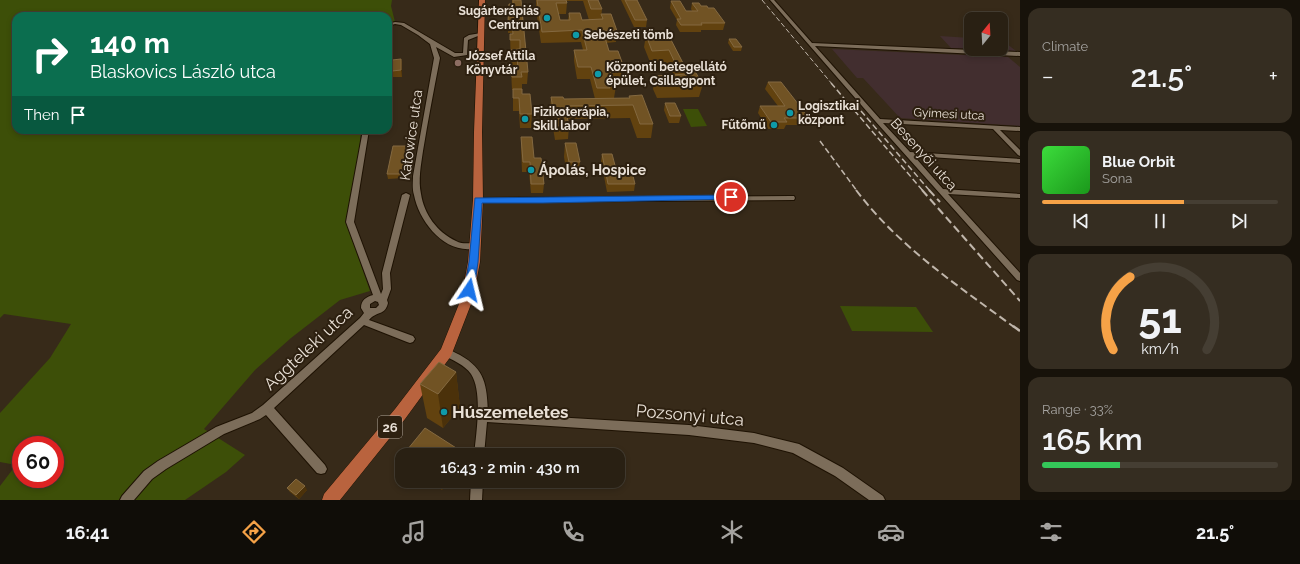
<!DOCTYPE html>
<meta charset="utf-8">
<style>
:root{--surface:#292013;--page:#352d21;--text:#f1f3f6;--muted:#a5a3a0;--line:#453e33;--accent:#f6a247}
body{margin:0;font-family:Raleway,sans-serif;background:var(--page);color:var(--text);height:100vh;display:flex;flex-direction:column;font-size:15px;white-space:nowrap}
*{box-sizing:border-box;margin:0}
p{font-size:13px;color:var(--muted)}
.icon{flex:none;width:22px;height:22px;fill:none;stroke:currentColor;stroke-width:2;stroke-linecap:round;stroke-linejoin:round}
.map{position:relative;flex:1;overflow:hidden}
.sheet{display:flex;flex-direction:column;gap:8px;padding:8px;background:#17120a;width:280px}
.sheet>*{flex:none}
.top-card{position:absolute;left:12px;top:12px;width:380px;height:122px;border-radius:12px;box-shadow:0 2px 6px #0003,0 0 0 1px var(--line);background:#0b6e4f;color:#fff;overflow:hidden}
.needle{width:26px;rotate:18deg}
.controls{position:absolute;left:964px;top:12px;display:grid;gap:8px}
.controls a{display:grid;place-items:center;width:44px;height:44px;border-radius:8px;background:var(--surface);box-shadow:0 2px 6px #0003,0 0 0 1px var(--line);font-size:20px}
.speed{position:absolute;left:12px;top:436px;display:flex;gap:8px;font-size:20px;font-weight:700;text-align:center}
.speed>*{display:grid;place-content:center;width:52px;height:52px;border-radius:50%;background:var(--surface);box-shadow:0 2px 6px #0003,0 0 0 1px var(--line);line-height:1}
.speed .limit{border:6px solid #d22;background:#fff;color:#111}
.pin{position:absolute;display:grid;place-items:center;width:34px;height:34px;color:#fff;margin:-17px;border:2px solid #fff;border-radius:50%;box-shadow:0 1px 4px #0007}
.me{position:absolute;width:44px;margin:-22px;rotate:10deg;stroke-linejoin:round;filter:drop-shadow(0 0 3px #0008)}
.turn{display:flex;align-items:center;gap:14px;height:84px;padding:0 12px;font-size:18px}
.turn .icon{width:52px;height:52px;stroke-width:2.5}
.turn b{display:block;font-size:28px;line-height:34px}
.then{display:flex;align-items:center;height:38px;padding:0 12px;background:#0003;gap:8px;font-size:15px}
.big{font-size:30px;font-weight:600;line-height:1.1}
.sheet .tile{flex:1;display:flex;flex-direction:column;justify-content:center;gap:6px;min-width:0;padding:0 14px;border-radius:12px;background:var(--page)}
.sheet .dial{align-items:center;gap:0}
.dial svg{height:104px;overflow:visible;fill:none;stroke:var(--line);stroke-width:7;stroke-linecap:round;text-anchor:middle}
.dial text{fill:var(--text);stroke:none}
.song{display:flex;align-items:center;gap:12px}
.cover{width:48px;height:48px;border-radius:6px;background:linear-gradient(135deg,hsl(120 70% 55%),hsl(120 70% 35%))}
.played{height:4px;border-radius:2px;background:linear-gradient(90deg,var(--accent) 60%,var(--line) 60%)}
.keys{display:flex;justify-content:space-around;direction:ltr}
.heat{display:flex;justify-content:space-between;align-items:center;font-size:22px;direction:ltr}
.charge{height:6px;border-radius:3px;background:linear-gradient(90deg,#34c759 33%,var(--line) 0)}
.trip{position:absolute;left:395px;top:448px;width:230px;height:40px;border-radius:12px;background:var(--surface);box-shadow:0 2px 6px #0003,0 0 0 1px var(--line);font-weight:600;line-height:40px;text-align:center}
.tab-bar{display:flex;height:64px;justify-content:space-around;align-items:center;background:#100d08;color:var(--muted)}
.tab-bar .icon{width:28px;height:28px}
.tab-bar .on{color:var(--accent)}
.tab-bar b{font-size:18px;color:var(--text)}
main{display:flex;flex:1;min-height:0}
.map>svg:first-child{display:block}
</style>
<main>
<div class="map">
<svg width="1020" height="500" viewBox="0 0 1020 500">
<rect width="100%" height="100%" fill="#372a19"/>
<g fill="#422e2f">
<polygon points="940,36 971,38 971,49 1001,49 1002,40 1016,51 951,48"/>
<polygon points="832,49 1008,57 1020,67 1020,126 900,118 863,78 857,78"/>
</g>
<g fill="#3d4f08" fill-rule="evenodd">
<path d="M0 0H392L391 6 395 22H388V16H16V130H361L352 239 370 291 340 300 291 338 255 370 204 429 245 455 226 472 185 500H0V486L16 465 0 462V413L50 358 71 324 4 314 0 318ZM21 445H55V479H21Z"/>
<polygon points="683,109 698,109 707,126 691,127"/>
<polygon points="840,306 916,307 933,332 852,331"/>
</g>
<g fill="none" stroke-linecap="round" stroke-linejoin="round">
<defs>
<g id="minor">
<polygon points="770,0 774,0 812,43 1020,52 1020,56 815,46 880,119 1020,127 1020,131 1000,130 1020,150 1020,156 1018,155 993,129 883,123 910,152 1020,159 1020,163 914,156 943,189 1020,194 1020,198 948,194 1020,273 1020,281 1017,280 876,122"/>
<path d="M395 22 404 23 455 53H463L464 38 469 35 481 33 483 34 468 40 467 55 454 57 436 47 440 58C434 89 428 120 423 151 421 165 418 180 421 194 424 214 437 232 456 241 463 245 470 242 477 244L478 246 477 248C446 256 419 222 414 195 412 188 413 182 413 176L434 58 430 44 418 35 401 25 395 24 388 26V24Z"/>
<path d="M363 130H369L354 222 381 294 383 289 382 273 402 195 406 193 410 195 390 273 391 289 387 300 388 303C385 316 376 311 369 320L413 336 415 339 413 342 410 343 407 342 364 325 274 408 325 465 327 469 325 473 321 474 317 473 266 415 260 419 224 434 166 469 152 479 134 500H120L122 496 144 471 158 461 216 427 252 413 263 405 360 318 364 313 361 308C361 300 366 297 373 295L346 222ZM375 301 378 302 379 305 376 308H370V304Z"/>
<polygon points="791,196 794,196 795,198 794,200 478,202 474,200 478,198"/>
<path d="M446 348C451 350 455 353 460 355 485 369 487 385 488 413L689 425 754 433 799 444 843 468 883 496 885 500H869L835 476 793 453 754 443 689 435 487 422 484 455H474C476 435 483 392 471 374 465 365 452 360 443 355L441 352 443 349Z"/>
<polygon points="471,481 483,481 482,500 470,500"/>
</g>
<polygon id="major" points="479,0 485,0 482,132 483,200 480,262 473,299 451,356 405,419 340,500 322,500 324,494 395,409 441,349 461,299 468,262 473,200 474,132"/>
</defs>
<use href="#minor" stroke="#1e1203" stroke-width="2"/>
<use href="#major" stroke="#1e1203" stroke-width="1"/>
<use href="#minor" fill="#7c6d5a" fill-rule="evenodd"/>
<use href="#major" fill="#b9633e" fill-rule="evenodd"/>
<polyline stroke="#c0b6ab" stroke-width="1" stroke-dasharray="5 2.5" stroke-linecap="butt" points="762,0 832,84"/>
<g stroke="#c0b6ab" stroke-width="1.5" stroke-dasharray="6 3" stroke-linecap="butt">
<polyline points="831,83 923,191"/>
<polyline points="861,111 930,191"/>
<polyline points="820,141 857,191"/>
</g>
<g stroke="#c0b6ab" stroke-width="2" stroke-dasharray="8 4" stroke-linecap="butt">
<path d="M856 190C899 247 957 285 1014 327"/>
<polyline points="922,190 1020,301"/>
<polyline points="929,190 940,202"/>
</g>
<polyline stroke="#c0b6ab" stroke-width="2.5" stroke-dasharray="10 5" stroke-linecap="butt" points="1013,326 1020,331"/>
</g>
<g fill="#62420f" fill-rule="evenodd">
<polygon points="512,0 521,0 528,72 527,84 522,84 522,94 532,114 531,128 520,128 519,111 513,111 513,90 512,90 511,70 517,70 516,68 511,68 510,34 512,34 512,33 508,33 508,21 512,4"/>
<path d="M536 0H601H598L602 9 601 19V14L617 31 616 42 606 43 609 51 623 65 621 77H613L616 86 614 98H629V96L653 124 651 138H637L630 118 568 119 569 126 568 139 555 140 550 110 551 97 564 99H595L590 79H577L574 61V50H583L581 42 541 43 536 10ZM566 1H583L589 20H582L569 13 568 20H560L559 14H566L567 3Z"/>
<polygon points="621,0 637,0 647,20 646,27 634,27"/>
<polygon points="671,1 686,11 692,11 691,9 692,3 701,6 708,8 725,23 723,30 701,30 701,32 680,32 676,25 677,20 670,8"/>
<polygon points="668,34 684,65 684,67 703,84 699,97 657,98 653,89 655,76 673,75 666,62 650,62 644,47 646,35"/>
<polygon points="729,39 742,47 741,51 733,51 728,43"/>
<polygon points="401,59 402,65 402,77 393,77 392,71"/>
<polygon points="768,82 809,118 806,125 786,125 784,129 768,129 758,113 760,106 778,106 765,89"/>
<polygon points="665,103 681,116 679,123 669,123 664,110"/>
<polygon points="521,137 534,158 544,184 543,193 531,193 529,172 522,172 521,146"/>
<polygon points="565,143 580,162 578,176 567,176 564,157"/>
<polygon points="409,151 404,178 388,179 387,174"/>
<polygon points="602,154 617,173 635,184 634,191 607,192 601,161"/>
<polygon points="456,372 460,407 443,428 427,418 420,384"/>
<polygon points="428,481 449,481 442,490"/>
<polygon points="287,488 307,490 299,499 290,492"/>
</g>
<g fill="#4b310a">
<polygon points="401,59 402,65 402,77 401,70"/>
<polygon points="408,146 409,151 404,178 404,174"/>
<polygon points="456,372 460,407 443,428 438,394"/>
<polygon points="443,481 449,481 442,490 441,484"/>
<polygon points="305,486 307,490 299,499 296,495"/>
</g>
<g fill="#715324" stroke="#846940">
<polygon points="513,0 521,0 528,72 521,72 522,77 512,77 511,70 518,70 517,56 511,56 510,50 520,49 520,40 510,40 510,34 513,34 512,21 508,21 509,4 513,4"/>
<polygon points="537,0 566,0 567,3 556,3 560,20 570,20 569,13 580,13 582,20 603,19 601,14 611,14 617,31 603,31 609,51 618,51 623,65 609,65 616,86 609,86 610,88 597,88 591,67 578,67 574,50 587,50 582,30 542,32"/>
<polygon points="588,0 598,0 602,9 591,9"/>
<polygon points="625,0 637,0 647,20 635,20"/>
<polygon points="671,1 680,1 686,11 698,11 692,3 699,3 701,6 707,6 708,8 714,8 725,23 701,23 702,25 681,25 677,19 681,19"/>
<polygon points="668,34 684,65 676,65 669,50 652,51 646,35"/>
<polygon points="729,39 736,39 742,47 734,47"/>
<polygon points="401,59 401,70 392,71 392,60"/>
<polygon points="682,67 690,67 692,70 694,70 703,84 660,85 655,76 687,74"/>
<polygon points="768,82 781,82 809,118 784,118 787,122 771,122 760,106 785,106"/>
<polygon points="513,89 522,89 522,94 530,94 532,114 520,114 519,98 513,98"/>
<polygon points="642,95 653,124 640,124 633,105 565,106 569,126 556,126 551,97 563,97 564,99 630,98 629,96"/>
<polygon points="665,103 675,103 681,116 670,116"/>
<polygon points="521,137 532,137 534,158 541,158 544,184 531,184 530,162 523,162"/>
<polygon points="565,143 576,143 580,162 569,162"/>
<polygon points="393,146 408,146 404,174 387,174"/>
<polygon points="602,154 612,154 617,173 632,172 635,184 608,184"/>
<polygon points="439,362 456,372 438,394 420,384"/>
<polygon points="425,428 464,453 463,455 403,455"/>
<polygon points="296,479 305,486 296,495 287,488"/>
<polygon points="436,481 443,481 441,484"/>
</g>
<polygon fill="#1a73e8" stroke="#114b97" points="731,195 734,196 736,197 734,199 543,203 482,203 478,262 474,290 472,293 465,293 464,290 469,262 475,198"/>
<g fill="#0f9aa8" stroke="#2d2010" stroke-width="1.5">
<circle cx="547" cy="18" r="4"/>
<circle cx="576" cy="35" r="4"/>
<circle cx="598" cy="74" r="4"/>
<circle cx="790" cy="113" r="4"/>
<circle cx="525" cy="119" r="4"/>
<circle cx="774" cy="125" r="4"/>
<circle cx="531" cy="170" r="4"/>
<circle cx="444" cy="412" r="4"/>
</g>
<circle fill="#8d6e63" stroke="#2d2010" stroke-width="1.5" cx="458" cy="63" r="4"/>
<g text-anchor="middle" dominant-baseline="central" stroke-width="4" stroke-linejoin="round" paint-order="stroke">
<g font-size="12" font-weight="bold" fill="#e9e0d6" stroke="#2d2010" text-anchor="start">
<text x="539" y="11" text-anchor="end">Sugárterápiás<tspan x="539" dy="14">Centrum</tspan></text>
<text x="584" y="35">Sebészeti tömb</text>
<text x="466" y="56">József Attila<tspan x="466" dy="14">Könyvtár</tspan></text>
<text x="606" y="67">Központi betegellátó<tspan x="606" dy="14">épület, Csillagpont</tspan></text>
<text x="798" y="106">Logisztikai<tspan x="798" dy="14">központ</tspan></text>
<text x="533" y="112">Fizikoterápia,<tspan x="533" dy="14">Skill labor</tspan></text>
<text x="766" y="125" text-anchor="end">Fűtőmű</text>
</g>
<g font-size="12" fill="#e9e0d6" stroke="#2d2010">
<text transform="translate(949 114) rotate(3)">Gyimesi utca</text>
</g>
<rect fill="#2d2010" stroke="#b1a69b" stroke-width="1" x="378" y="416" width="24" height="22" rx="3"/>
<g font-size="13" font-weight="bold" fill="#e9e0d6">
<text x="390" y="427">26</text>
</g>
<g font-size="14" fill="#e9e0d6" stroke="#2d2010">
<text transform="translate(411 135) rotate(-82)">Katowice utca</text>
<text transform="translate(924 154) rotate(48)">Besenyői utca</text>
</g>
<g font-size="14" font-weight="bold" fill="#e9e0d6" stroke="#2d2010" text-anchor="start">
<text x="539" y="170">Ápolás, Hospice</text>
</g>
<g font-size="17" fill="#e9e0d6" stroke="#2d2010">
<text transform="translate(308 348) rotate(-43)">Aggteleki utca</text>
<text transform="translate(690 415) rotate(5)">Pozsonyi utca</text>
</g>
<g font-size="17" font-weight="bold" fill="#e9e0d6" stroke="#2d2010" text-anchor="start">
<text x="452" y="412">Húszemeletes</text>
</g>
</g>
</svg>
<div class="controls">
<a><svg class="needle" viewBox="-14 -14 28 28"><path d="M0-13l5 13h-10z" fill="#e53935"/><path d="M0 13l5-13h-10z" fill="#a5a3a0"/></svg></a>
</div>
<div class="speed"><div class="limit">60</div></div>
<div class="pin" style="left:731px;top:197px;background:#d93025"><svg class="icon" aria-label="arrive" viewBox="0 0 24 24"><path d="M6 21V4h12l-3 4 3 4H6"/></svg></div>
<svg class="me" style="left:469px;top:290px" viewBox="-20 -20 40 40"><path d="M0-17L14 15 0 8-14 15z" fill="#1a73e8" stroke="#fff" stroke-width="4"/></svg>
<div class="trip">16:43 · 2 min · 430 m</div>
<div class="top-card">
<div class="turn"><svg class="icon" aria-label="right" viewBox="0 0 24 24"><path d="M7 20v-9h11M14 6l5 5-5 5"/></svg><div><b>140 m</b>Blaskovics László utca</div></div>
<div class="then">Then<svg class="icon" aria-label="arrive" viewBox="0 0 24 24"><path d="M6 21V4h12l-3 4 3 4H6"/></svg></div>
</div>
</div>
<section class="sheet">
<div class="tile"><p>Climate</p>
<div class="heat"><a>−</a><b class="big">21.5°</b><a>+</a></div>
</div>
<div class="tile">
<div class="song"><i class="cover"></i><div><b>Blue Orbit</b><p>Sona</p></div></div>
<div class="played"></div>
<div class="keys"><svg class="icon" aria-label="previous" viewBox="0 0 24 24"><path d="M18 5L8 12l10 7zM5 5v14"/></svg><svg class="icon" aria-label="pause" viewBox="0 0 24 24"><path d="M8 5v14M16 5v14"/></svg><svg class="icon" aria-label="next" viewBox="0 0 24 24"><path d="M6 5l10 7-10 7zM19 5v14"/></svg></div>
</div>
<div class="tile dial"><svg viewBox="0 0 100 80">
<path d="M14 69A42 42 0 1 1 86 69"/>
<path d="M14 69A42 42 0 0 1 27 13" stroke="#f6a247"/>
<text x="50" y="56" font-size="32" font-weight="700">51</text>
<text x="50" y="72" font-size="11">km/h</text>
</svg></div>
<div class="tile"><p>Range · 33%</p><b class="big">165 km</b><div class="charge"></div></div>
</section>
</main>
<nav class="tab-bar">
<b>16:41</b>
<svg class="icon on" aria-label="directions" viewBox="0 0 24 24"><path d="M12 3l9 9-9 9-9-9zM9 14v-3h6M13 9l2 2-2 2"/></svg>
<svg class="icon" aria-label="music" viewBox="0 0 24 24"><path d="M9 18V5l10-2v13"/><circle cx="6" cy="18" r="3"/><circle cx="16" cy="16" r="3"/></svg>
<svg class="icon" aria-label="phone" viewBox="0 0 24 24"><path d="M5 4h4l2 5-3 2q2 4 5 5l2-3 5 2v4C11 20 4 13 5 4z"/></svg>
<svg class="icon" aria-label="climate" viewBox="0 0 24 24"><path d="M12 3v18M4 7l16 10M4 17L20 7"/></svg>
<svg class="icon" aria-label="car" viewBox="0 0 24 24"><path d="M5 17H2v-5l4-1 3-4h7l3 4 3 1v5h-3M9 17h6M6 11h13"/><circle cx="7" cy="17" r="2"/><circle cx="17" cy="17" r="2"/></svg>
<svg class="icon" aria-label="filters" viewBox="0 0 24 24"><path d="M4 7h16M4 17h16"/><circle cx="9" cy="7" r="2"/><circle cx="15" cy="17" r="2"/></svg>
<b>21.5°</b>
</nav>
